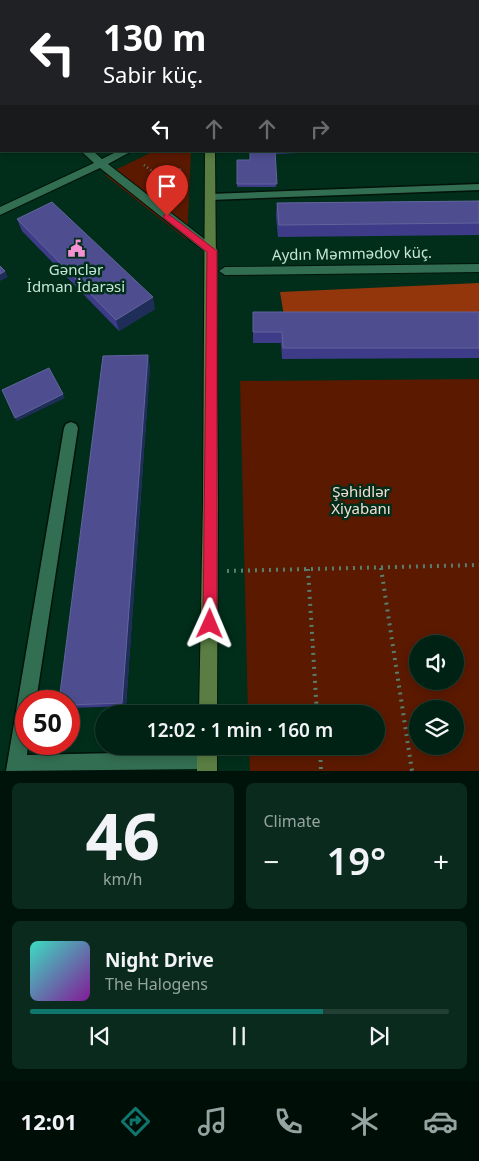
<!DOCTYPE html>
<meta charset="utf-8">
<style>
:root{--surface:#002214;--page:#0a2a1d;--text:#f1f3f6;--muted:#95a4a0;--line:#223f34;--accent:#0f766e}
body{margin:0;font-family:"Noto Sans",sans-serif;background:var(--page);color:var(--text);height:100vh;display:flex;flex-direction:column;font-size:19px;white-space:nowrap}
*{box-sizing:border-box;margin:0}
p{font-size:16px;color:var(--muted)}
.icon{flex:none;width:28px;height:28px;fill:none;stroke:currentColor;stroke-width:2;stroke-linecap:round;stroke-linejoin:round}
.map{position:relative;height:771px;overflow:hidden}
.details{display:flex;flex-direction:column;gap:12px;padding:12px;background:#00130b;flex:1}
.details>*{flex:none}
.hud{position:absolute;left:0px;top:0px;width:480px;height:152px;box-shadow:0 2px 8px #0003,0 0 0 1px var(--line);background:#202124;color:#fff;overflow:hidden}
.fabs{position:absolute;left:409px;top:635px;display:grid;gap:10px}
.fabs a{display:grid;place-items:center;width:55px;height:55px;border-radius:50%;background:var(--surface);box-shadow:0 2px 8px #0003,0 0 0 1px var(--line);font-size:25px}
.speed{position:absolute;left:15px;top:690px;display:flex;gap:10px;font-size:25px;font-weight:700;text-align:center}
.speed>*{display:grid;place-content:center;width:65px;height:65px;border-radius:50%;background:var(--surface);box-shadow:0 2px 8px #0003,0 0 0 1px var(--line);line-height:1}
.speed .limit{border:8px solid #d22;background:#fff;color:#111}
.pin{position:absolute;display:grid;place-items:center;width:42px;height:42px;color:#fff;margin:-51px -21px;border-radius:50% 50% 50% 0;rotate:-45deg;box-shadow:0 0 5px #0007}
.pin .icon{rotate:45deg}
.me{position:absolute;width:55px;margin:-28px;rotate:1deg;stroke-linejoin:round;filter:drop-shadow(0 0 4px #0008)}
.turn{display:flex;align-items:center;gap:18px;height:105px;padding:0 20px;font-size:22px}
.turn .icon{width:65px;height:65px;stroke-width:2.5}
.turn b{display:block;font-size:35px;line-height:42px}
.lanes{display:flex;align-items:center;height:48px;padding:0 20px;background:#0003;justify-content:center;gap:25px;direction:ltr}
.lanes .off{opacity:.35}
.big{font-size:38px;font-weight:600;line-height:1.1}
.details .widget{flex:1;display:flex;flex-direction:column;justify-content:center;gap:8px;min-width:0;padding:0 18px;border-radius:8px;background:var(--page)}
.details .dial{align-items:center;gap:0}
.dial b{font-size:65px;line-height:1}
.song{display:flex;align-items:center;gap:15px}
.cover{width:60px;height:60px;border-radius:8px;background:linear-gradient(135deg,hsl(170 70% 55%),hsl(290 70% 35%))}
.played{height:5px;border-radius:2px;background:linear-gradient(90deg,var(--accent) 70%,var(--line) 70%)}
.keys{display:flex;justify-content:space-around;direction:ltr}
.heat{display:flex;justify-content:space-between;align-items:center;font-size:28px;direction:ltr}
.details .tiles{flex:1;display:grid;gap:12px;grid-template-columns:1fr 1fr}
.widget:last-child{grid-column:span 2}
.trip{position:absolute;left:95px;top:705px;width:290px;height:50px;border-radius:25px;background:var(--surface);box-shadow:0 2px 8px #0003,0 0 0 1px var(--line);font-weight:600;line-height:50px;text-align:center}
.menu{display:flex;height:80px;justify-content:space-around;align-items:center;background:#000e08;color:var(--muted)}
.menu .icon{width:35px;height:35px}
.menu .current{color:var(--accent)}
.menu b{font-size:22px;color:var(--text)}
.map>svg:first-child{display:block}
</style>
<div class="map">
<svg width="479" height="771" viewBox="0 0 479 771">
<rect width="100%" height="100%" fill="#002e1b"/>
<g fill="#5b1900" fill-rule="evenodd">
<polygon points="154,151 191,151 187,240 105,175"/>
<path d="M479 379V771H250L249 746H376V714H248L240 381ZM418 644H455V681H418ZM418 709H455V746H418Z"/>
</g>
<polygon fill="#94360b" points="479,283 479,313 284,316 280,292"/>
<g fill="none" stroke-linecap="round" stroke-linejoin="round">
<defs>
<g id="service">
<rect x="143" y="0" width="6" height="1"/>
<polygon points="479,184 479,190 210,200 205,197 210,194"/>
<polygon points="71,422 76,424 78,428 36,701 26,701 26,744 28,744 27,755 207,751 213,754 216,760 213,766 207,769 6,771 64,428 66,424"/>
</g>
<g id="minor">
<polygon points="0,81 1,82 1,88 0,87"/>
<polygon points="81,151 93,151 102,159 118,151 132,151 108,164 216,248 218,251 216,254 208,254 100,168 0,215 0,207 94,163"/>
</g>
<polygon id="tertiary" points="479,264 479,272 225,275 219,271 225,267"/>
<g id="secondary">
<rect x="210" y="0" width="8" height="1"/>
<polygon points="205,151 215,151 218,503 217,714 199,714 203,503"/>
<rect x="197" y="746" width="20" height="25"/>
</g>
</defs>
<use href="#service" stroke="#02130a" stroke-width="3"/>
<use href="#minor" stroke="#02130a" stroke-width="2"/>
<use href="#tertiary" stroke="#02130a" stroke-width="2"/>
<use href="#secondary" stroke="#02130a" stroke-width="2"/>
<g stroke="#587f6d" stroke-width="2.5" stroke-dasharray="1 3" stroke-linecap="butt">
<polyline points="144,165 163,179"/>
<polyline points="152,185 181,169"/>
</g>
<g stroke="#587f6d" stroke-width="4" stroke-dasharray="2 5" stroke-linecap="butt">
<polyline points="381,568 412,771"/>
<polyline points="308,569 317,714"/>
<polyline points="227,571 479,565"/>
<polyline points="320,746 321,771"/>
</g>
<use href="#service" fill="#326e51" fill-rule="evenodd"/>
<use href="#minor" fill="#326e51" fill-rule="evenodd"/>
<use href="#tertiary" fill="#326e51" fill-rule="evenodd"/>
<use href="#secondary" fill="#597d42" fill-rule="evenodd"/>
</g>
<g fill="#3e3b88">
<polygon points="0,0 88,0 88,1 1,1 1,9 0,8"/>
<polygon points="250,151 343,151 275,154 276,187 237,187 237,160 250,160"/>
<polygon points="479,201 479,235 278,237 276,216 277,203"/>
<polygon points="17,219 155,309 119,331 22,231"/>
<polygon points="253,312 479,312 479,358 282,359 281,343 253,343"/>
<polygon points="150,366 126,706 69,708 69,701"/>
</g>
<g fill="#1f2e59">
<polygon points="66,0 88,0 88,1 62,1"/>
<polygon points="5,271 8,277 0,281 0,274"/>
<polygon points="153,297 155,309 119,331 116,320"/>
<polygon points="148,355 150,366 126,706 122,703"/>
<polygon points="63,394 65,398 17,421 15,418"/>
</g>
<g fill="#4d4d90" stroke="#60659b">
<polygon points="0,0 66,0 62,1 1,2"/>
<rect x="153" y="0" width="25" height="1"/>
<rect x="285" y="0" width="50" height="1"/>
<polygon points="399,0 479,0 479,34 479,1 399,1"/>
<polygon points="0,25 1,25 1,42 0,41"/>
<polygon points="250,151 275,151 277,184 237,184 237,160 250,160"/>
<polygon points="479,201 479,223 279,225 277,203"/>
<polygon points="52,202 153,297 116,320 17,219"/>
<polygon points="0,266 5,271 0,274"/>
<polygon points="253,312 479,312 479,348 283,348 282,332 253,332"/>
<polygon points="148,355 122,703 69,705 69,701 59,701 103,356"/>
<polygon points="49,368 63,394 15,418 2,390"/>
</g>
<polygon fill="#e11d48" stroke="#92132f" points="167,213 217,251 217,624 215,630 210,632 205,630 203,624 207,252 164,218 163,216"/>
<defs>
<symbol id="civic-bare" viewBox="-9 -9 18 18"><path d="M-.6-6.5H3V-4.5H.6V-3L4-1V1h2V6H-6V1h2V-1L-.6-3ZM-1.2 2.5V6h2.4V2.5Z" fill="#f491d3" stroke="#002e1b" stroke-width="2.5" paint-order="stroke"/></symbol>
</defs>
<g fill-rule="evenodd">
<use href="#civic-bare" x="64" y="236" width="25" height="25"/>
</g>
<g text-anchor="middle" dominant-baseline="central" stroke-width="5" stroke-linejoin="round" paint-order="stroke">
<g font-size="15" fill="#c7e5d4" stroke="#002e1b">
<text transform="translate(352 253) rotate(-1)">Aydın Məmmədov küç.</text>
</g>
<g font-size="15" fill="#c7e5d4" stroke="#002e1b">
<text x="76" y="269">Gənclər<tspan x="76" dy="17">İdman İdarəsi</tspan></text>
</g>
<g font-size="15" fill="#f7dcd2" stroke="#002e1b">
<text x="361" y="491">Şəhidlər<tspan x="361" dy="17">Xiyabanı</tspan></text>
</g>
</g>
</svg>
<div class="fabs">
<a><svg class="icon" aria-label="sound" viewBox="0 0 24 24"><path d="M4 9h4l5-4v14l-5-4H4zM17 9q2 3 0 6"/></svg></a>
<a><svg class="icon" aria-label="layers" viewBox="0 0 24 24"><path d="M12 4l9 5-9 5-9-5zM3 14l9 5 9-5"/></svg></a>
</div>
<div class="speed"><div class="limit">50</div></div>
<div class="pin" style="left:167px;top:216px;background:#d93025"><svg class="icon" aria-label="arrive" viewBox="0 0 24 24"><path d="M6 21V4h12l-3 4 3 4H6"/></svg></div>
<svg class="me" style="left:210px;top:624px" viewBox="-20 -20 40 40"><path d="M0-17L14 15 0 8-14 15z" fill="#e11d48" stroke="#fff" stroke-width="4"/></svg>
<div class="trip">12:02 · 1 min · 160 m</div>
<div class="hud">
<div class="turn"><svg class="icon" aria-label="left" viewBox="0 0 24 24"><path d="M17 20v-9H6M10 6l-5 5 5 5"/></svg><div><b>130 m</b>Sabir küç.</div></div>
<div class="lanes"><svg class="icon" aria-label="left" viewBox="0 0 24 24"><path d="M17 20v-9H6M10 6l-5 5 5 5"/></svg><svg class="icon off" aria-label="ahead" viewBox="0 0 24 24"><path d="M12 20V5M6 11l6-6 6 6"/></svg><svg class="icon off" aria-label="ahead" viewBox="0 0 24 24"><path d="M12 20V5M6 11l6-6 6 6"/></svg><svg class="icon off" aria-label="right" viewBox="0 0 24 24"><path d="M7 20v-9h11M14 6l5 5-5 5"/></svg></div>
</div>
</div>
<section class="details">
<div class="tiles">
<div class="widget dial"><b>46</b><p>km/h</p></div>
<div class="widget"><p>Climate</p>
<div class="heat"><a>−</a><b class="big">19°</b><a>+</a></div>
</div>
<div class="widget">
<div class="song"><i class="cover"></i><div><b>Night Drive</b><p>The Halogens</p></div></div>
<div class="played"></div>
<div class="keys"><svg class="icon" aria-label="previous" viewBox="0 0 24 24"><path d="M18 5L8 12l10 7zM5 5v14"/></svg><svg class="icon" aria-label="pause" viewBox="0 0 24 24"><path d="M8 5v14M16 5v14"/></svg><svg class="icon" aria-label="next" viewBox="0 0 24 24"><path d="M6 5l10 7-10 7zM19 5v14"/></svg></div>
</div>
</div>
</section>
<nav class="menu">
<b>12:01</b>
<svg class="icon current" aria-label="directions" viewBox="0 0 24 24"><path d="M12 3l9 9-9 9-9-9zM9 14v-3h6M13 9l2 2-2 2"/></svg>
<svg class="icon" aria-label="music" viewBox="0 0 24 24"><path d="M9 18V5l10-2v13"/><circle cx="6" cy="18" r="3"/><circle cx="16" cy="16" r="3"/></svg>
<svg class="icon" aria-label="phone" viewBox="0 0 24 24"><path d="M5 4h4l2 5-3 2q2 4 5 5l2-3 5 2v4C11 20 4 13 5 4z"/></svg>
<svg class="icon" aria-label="climate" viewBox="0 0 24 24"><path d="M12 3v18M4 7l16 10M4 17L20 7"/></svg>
<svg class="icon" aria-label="car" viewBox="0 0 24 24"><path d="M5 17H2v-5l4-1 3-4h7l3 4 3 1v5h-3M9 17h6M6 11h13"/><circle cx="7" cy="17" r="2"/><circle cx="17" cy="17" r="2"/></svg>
</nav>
